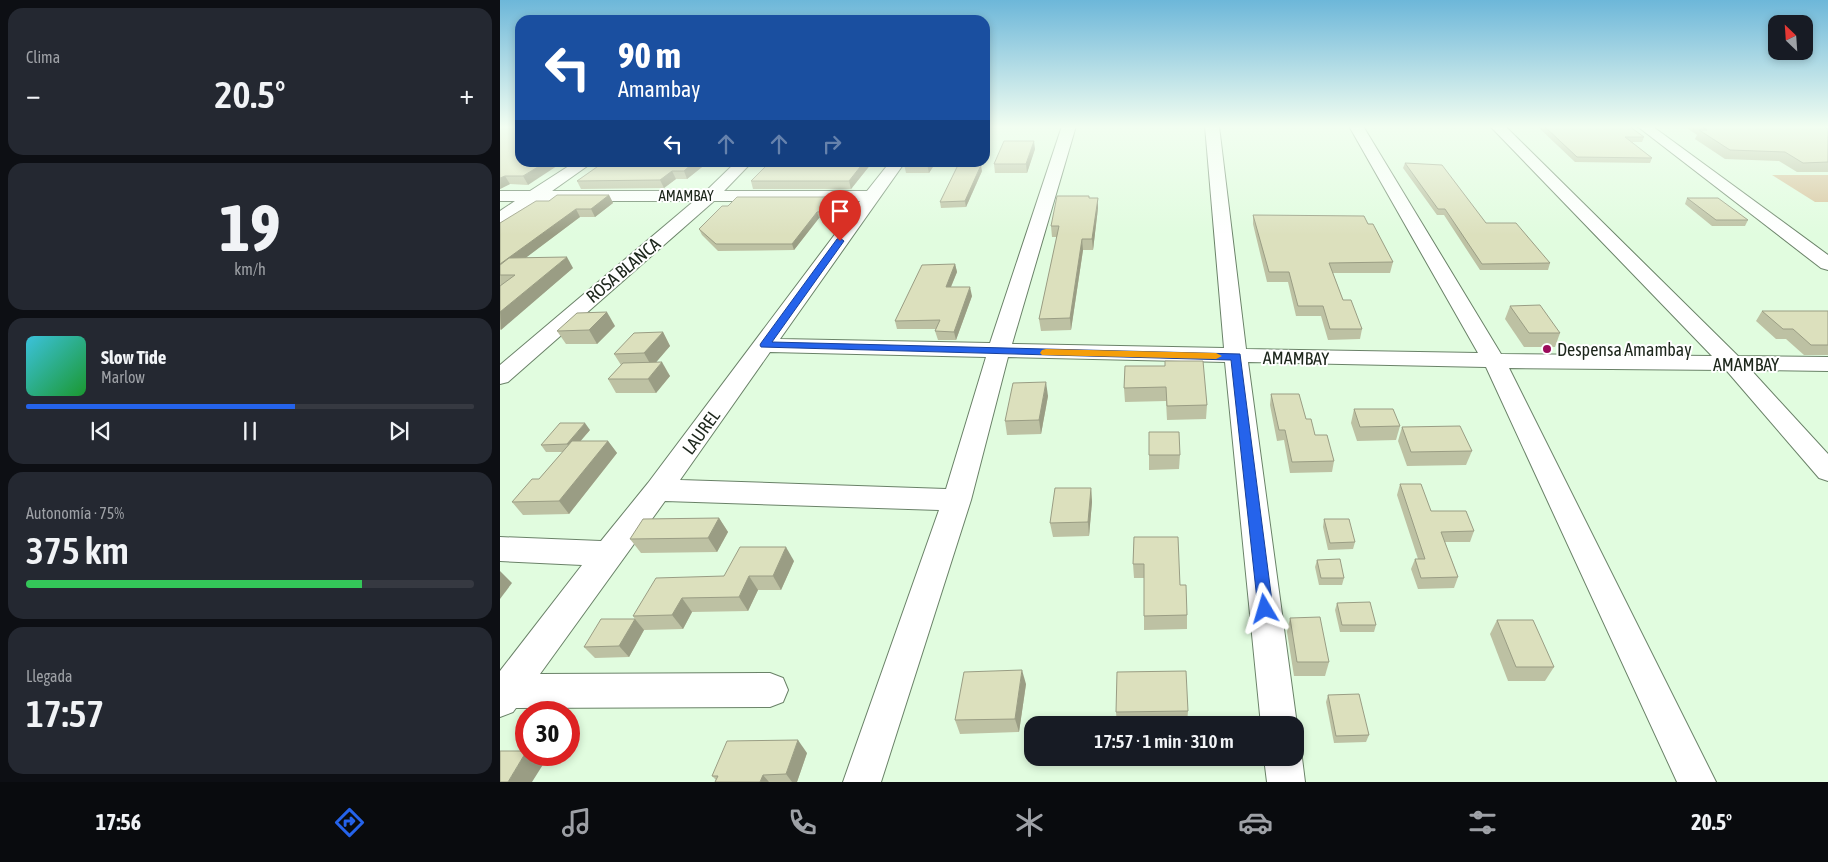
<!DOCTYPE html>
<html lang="es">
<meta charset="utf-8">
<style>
:root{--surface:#171b24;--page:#242831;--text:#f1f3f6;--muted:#9ea1a6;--line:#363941;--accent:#2563eb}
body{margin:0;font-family:"Asap Condensed",sans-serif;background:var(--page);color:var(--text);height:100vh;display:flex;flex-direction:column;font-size:19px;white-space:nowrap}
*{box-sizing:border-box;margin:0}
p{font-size:16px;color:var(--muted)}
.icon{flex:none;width:28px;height:28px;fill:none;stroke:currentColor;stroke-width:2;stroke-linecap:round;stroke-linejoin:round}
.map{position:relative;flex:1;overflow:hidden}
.side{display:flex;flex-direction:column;gap:8px;padding:8px;background:#0d0f14;width:500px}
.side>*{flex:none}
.banner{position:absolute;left:15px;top:15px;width:475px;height:152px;border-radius:15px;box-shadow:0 2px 8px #0003;background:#1a4fa0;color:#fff;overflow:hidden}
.needle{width:32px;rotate:335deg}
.controls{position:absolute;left:1268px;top:15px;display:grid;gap:10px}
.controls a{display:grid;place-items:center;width:45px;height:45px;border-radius:10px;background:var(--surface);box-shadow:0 2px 8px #0003;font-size:25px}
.speed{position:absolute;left:15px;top:701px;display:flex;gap:10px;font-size:25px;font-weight:700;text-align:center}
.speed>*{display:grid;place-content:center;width:65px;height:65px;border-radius:50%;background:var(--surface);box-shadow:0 2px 8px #0003;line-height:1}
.speed .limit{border:8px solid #d22;background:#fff;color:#111}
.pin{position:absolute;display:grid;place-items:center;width:42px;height:42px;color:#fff;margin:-51px -21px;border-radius:50% 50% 50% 0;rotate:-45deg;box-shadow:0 0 5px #0007}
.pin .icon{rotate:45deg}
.me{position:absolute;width:55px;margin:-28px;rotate:353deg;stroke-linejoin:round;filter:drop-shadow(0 0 4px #0008)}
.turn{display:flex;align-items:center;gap:18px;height:105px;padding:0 20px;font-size:22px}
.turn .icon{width:65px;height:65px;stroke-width:2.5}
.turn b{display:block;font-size:35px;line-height:42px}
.lanes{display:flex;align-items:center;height:48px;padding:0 20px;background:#0003;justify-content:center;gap:25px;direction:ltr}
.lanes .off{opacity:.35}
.big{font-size:38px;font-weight:600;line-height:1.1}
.side .card{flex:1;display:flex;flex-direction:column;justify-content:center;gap:8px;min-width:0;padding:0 18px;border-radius:15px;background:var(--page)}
.side .dial{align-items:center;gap:0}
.dial b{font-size:65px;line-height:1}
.song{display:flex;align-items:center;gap:15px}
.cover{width:60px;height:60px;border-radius:8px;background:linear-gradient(135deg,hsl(190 70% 55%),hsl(130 70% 35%))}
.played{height:5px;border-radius:2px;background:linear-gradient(90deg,var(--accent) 60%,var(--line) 60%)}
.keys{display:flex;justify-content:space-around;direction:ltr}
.heat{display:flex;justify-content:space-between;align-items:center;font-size:28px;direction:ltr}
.charge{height:8px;border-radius:4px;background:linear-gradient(90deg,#34c759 75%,var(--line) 0)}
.trip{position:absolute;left:524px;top:716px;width:280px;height:50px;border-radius:15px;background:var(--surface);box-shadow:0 2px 8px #0003;font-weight:600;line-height:50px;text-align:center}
.dock{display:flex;height:80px;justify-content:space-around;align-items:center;background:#090b0e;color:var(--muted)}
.dock .icon{width:35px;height:35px}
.dock .selected{color:var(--accent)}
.dock b{font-size:22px;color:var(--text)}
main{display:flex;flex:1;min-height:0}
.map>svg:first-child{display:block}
</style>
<main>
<section class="side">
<div class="card"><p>Clima</p>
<div class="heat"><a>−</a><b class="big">20.5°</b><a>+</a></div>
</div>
<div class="card dial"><b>19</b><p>km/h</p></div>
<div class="card">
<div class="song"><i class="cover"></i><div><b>Slow Tide</b><p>Marlow</p></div></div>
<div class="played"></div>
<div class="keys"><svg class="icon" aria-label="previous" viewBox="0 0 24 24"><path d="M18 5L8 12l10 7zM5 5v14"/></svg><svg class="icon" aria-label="pause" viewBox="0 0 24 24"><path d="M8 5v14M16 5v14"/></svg><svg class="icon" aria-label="next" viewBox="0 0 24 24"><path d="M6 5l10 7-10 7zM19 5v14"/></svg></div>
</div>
<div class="card"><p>Autonomía · 75%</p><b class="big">375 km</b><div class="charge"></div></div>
<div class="card"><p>Llegada</p><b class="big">17:57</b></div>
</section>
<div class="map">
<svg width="1328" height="782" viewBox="0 0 1328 782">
<rect width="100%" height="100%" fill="#e1fcdf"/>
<polygon fill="#d8c39c" points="1272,175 1328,175 1328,202 1315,202"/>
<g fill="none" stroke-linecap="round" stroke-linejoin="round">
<defs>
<g id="minor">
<path d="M562 126H576L512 344 724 348 705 126H719L746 349 978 353 849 126H863L1001 354 1212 356 990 126H1005L1238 356 1328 357V371L1251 370 1328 454V481L1319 478 1226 370 1009 368 1216 782H1177L986 367 748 362 797 725 795 731V725H761L725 362 508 357 471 500 381 782H343L439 510 165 501 40 674 270 673 283 678 288 690 283 702 270 707 16 708 13 712 0 717V671L82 565 0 561V537L101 541 148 483 360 201H214L8 382 0 384V365L194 201H37L6 222 0 223V211L15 201H0V191H30L75 162H93L52 191H206L236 162H252L224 191H367L390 162H405L280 339 490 343ZM270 352 486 357 446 489 180 480Z"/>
<polygon points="1137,126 1152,126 1328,255 1328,270 1321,268"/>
<polygon points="795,744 802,758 805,782 767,782 764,758 795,758"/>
</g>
</defs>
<use href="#minor" stroke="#6a8268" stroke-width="2"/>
<use href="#minor" fill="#fff" fill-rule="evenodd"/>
</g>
<g fill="#bdc1a3">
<polygon points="0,126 28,185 10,184 0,189"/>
<polygon points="1037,126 1129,126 1144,137 1142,142 1132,142 1152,158 1150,163 1075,162"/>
<polygon points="1188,126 1322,126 1328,129 1328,172 1297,172 1279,161 1225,159 1195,139 1197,135 1187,128"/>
<polygon points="535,149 527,173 495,173 494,164"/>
<polygon points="104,162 233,162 228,167 202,167 187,179 176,179 164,188 81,189 77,181"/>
<polygon points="248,162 371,162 371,164 351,189 253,189 251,181 266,167 250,167"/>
<polygon points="436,162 429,173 406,173 404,164"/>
<polygon points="905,163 986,223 1050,263 1048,270 980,270 944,215 937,215 903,168"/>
<polygon points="482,171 466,207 441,208 440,202"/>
<polygon points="109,195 113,203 95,217 80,217 25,258 73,268 0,330 0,223 49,201"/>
<polygon points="589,198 598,208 593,250 583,250 571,330 541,331 539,319 557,237 552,237 551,226"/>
<polygon points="1187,198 1248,220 1245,226 1212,226 1185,204"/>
<polygon points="340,203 329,217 319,218 294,250 218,251 202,235 199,229"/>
<polygon points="753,215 868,224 893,262 890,273 833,273 843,300 862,329 860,339 828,340 821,316 796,316 788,282 767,282 753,224"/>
<polygon points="455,264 457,272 451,287 472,296 456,340 438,340 435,331 437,329 397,329 395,321"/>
<polygon points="1010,306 1060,333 1055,347 1024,347 1005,319"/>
<polygon points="1262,311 1328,311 1328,355 1304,355 1286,339 1276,339 1256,321"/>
<polygon points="115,326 97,344 66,344 57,331"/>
<polygon points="163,332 170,346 156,362 170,376 156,393 116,393 108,379 121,365 114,354"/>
<polygon points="625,366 707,405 706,419 667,420 666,401 625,402 624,388"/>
<polygon points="771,394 806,419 815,435 834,461 832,472 790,473 784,440 777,441 770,405"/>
<polygon points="548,396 541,434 507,435 505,421"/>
<polygon points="854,409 900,426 896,440 857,441 851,423"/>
<polygon points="902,427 972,451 966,465 907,466 898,441"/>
<polygon points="90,430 80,441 108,441 117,453 69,514 23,515 12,502 39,479 63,452 46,452 41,445"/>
<polygon points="649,432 680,455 679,469 649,470"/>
<polygon points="900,484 931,511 974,531 970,542 945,542 958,577 954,588 918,589 911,569 915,559 918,559 897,495"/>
<polygon points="591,488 592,502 589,536 553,537 550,523"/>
<polygon points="219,518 228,532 217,552 141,553 130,539"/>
<polygon points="824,519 855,542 853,549 828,550 823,527"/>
<polygon points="634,537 680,585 687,615 687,629 644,630 644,578 634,578 633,564"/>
<polygon points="817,560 844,578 842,585 819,585 815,567"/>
<polygon points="294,561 281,590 258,590 248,611 192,612 183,629 144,630 129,657 95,658 84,647 135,619 133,616 224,576"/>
<polygon points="837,603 876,625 874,632 840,632 835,610"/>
<polygon points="790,618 829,662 825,676 794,676 787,632"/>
<polygon points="997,620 1054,667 1045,681 1008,681 990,634"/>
<polygon points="526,684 519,732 460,734 455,720"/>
<polygon points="828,695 869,735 866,742 834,743 826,702"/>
<polygon points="688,711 687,724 617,725 616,712"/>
<polygon points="307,753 297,782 215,782 216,780 212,776"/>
</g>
<g fill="#9a9d84">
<polygon points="534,141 535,149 527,173 526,164"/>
<polygon points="46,162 63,162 28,185 23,176"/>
<polygon points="194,162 200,162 202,167 187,179 184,171"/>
<polygon points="227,162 233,162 228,167"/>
<polygon points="364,162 371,162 371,164 351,189 349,181"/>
<polygon points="428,162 436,162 429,173 427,164"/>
<polygon points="481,165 482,171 466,207 465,201"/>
<polygon points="172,171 176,179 164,188 160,180"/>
<polygon points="5,176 10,184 0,189 0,178"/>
<polygon points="109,195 113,203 95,217 91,209"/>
<polygon points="339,197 340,203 329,217 327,211"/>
<polygon points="598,198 598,208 593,250 592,239"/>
<polygon points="76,209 80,217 3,275 0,264"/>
<polygon points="317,212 319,218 294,250 292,244"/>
<polygon points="582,239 583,250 571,330 570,318"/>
<polygon points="67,257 73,268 1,330 0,312"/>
<polygon points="455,264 457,272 447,296 446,287"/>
<polygon points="470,287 472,296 456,340 454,332"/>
<polygon points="107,312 115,326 97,344 89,330"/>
<polygon points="163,332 170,346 152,367 144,353"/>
<polygon points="162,362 170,376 156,393 148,379"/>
<polygon points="546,382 548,396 541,434 539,420"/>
<polygon points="85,423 90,430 72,451 67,444"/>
<polygon points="108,441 117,453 69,514 59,501"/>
<polygon points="591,488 592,502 589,536 588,522"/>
<polygon points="219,518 228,532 217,552 208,538"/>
<polygon points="286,547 294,561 281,590 273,576"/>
<polygon points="0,571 12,583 0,599"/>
<polygon points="249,576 258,590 248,611 239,597"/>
<polygon points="182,598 192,612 183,629 172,615"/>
<polygon points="135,619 144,630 129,657 119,646"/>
<polygon points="522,670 526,684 519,732 515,719"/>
<polygon points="298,740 307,753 297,782 292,782 286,774"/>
<polygon points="26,752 26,755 33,755 44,763 32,782 8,782"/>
<polygon points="263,775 269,782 260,782"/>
</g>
<g fill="#dce0bd" stroke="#9a9d84">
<polygon points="0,126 20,126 20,162 46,162 23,176 5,176 0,178"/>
<polygon points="1044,126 1129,126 1144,137 1125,137 1152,158 1077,157"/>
<polygon points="1201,126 1322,126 1328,129 1328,162 1303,163 1285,152 1230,150 1199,130 1207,130"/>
<polygon points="504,141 534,141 526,164 494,164"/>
<polygon points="104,162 194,162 184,171 172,171 160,180 77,181"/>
<polygon points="270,162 364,162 349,181 251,181"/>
<polygon points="406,162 428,162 427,164 404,164"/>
<polygon points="905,163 942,165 986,223 1016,223 1050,263 982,264 945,209 938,209"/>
<polygon points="458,165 481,165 465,201 440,202"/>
<polygon points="57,195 109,195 91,209 76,209 0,264 0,223 36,201 49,201"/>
<polygon points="557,196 589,196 589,198 598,198 592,239 582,239 570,318 539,319 559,226 551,226"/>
<polygon points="237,197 339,197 327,211 317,212 292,244 216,244 199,229 222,206 228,206"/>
<polygon points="1187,198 1218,198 1248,220 1216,220"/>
<polygon points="753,215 864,216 868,224 873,224 893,262 829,263 843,300 851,300 862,329 830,329 823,306 798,306 789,272 769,272"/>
<polygon points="67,257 0,312 0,286 15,275 0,275 0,265 9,258"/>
<polygon points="455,264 446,287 470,287 454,332 435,331 440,320 395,321 422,265"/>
<polygon points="1040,305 1060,333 1029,333 1010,306"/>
<polygon points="1262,311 1328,311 1328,345 1311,345 1293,329 1283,329"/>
<polygon points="107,312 89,330 57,331 77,313"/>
<polygon points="163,332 144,353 114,354 134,333"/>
<polygon points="665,361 703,361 707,405 667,406 666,387 624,388 625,366 665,366"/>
<polygon points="162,362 148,379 108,379 123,363"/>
<polygon points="546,382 539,420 505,421 513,383"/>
<polygon points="771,394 799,394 806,419 811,419 815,435 827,435 834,461 792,462 785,430 779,430"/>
<polygon points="854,409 893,409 900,426 860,427"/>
<polygon points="60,423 85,423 67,444 41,445"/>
<polygon points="960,426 972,451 911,452 902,427"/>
<polygon points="649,432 679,432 680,455 649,455"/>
<polygon points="72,441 108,441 59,501 12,502 32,479 39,479"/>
<polygon points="900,484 921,484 931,511 966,511 974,531 941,532 958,577 921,578 915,559 925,559"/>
<polygon points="555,488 591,488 588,522 550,523"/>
<polygon points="219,518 208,538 130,539 143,519"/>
<polygon points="824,519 849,519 855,542 830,543"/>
<polygon points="634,537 678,537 680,585 686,585 687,615 644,616 644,564 633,564"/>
<polygon points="240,547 286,547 273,576 249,576 239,597 182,598 172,615 133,616 156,578 224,576"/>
<polygon points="840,559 844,578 821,578 817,560"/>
<polygon points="870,602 876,625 842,625 837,603"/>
<polygon points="820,617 829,662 797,662 790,618"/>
<polygon points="101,619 135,619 119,646 84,647"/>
<polygon points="997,620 1033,620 1054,667 1016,667"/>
<polygon points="522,670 515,719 455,720 464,672"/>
<polygon points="686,671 688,711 616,712 617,672"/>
<polygon points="859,694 869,735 836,736 828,695"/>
<polygon points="298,740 286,774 263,775 260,782 215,782 218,776 212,776 227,741"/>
<polygon points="0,751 26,751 26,752 8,782 0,782"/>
</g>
<linearGradient id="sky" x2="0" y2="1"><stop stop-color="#6db7d9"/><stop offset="0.54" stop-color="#f2fef1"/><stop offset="1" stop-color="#f2fef1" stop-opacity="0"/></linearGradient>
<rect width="1328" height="235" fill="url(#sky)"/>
<polygon fill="#2563eb" stroke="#184099" points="340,238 344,241 272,342 740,354 773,609 771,613 765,615 760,613 758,609 731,360 261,347 260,345 261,343 337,239"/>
<polygon fill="#f59e0b" points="546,349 716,353 722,356 716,359 542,355 540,353 542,350"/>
<circle fill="#9b0b5b" stroke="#fff" stroke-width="2" cx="1047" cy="349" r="5"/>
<g text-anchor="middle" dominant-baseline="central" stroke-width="4" stroke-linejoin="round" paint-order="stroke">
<g font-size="15" fill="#1c261b" stroke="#fff">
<text x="186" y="195">AMAMBAY</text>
</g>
<g font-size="18" fill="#1c261b" stroke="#fff">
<text transform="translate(123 270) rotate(-40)">ROSA BLANCA</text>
<text transform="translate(796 358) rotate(1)">AMAMBAY</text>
<text x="1246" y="364">AMAMBAY</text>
<text transform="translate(201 432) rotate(-54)">LAUREL</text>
</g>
<g font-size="18" fill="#1c261b" stroke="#fff" text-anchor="start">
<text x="1057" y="349">Despensa Amambay</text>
</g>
</g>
</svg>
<div class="controls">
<a><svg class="needle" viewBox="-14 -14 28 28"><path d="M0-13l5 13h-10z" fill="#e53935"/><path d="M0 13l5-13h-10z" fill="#9ea1a6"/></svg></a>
</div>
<div class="speed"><div class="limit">30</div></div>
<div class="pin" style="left:340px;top:241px;background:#d93025"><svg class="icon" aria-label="arrive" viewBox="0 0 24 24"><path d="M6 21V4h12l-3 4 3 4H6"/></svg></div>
<svg class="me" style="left:765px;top:609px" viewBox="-20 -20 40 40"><path d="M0-17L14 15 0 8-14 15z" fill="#2563eb" stroke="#fff" stroke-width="4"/></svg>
<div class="trip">17:57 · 1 min · 310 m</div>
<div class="banner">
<div class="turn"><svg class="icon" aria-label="left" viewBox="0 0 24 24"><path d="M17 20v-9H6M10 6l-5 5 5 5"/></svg><div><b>90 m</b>Amambay</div></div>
<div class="lanes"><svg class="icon" aria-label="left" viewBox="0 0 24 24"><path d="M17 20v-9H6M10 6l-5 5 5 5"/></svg><svg class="icon off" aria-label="ahead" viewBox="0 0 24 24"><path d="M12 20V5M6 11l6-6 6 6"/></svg><svg class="icon off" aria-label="ahead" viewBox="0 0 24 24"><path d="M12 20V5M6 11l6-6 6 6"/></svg><svg class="icon off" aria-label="right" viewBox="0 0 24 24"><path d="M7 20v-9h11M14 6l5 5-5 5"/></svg></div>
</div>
</div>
</main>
<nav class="dock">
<b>17:56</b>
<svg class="icon selected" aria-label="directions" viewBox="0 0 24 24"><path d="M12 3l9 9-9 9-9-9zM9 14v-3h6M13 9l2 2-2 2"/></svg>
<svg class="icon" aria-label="music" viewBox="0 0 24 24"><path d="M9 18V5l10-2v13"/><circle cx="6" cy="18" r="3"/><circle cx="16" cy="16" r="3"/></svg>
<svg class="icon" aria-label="phone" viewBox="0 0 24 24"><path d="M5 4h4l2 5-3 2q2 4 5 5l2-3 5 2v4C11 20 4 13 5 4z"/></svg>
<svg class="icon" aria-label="climate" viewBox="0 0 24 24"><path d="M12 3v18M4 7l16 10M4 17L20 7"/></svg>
<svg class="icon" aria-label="car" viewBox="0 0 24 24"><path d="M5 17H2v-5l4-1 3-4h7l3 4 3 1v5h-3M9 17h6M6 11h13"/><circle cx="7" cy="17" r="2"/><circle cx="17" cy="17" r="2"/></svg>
<svg class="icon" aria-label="filters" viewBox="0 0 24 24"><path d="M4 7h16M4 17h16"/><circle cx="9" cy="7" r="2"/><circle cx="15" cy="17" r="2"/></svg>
<b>20.5°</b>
</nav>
